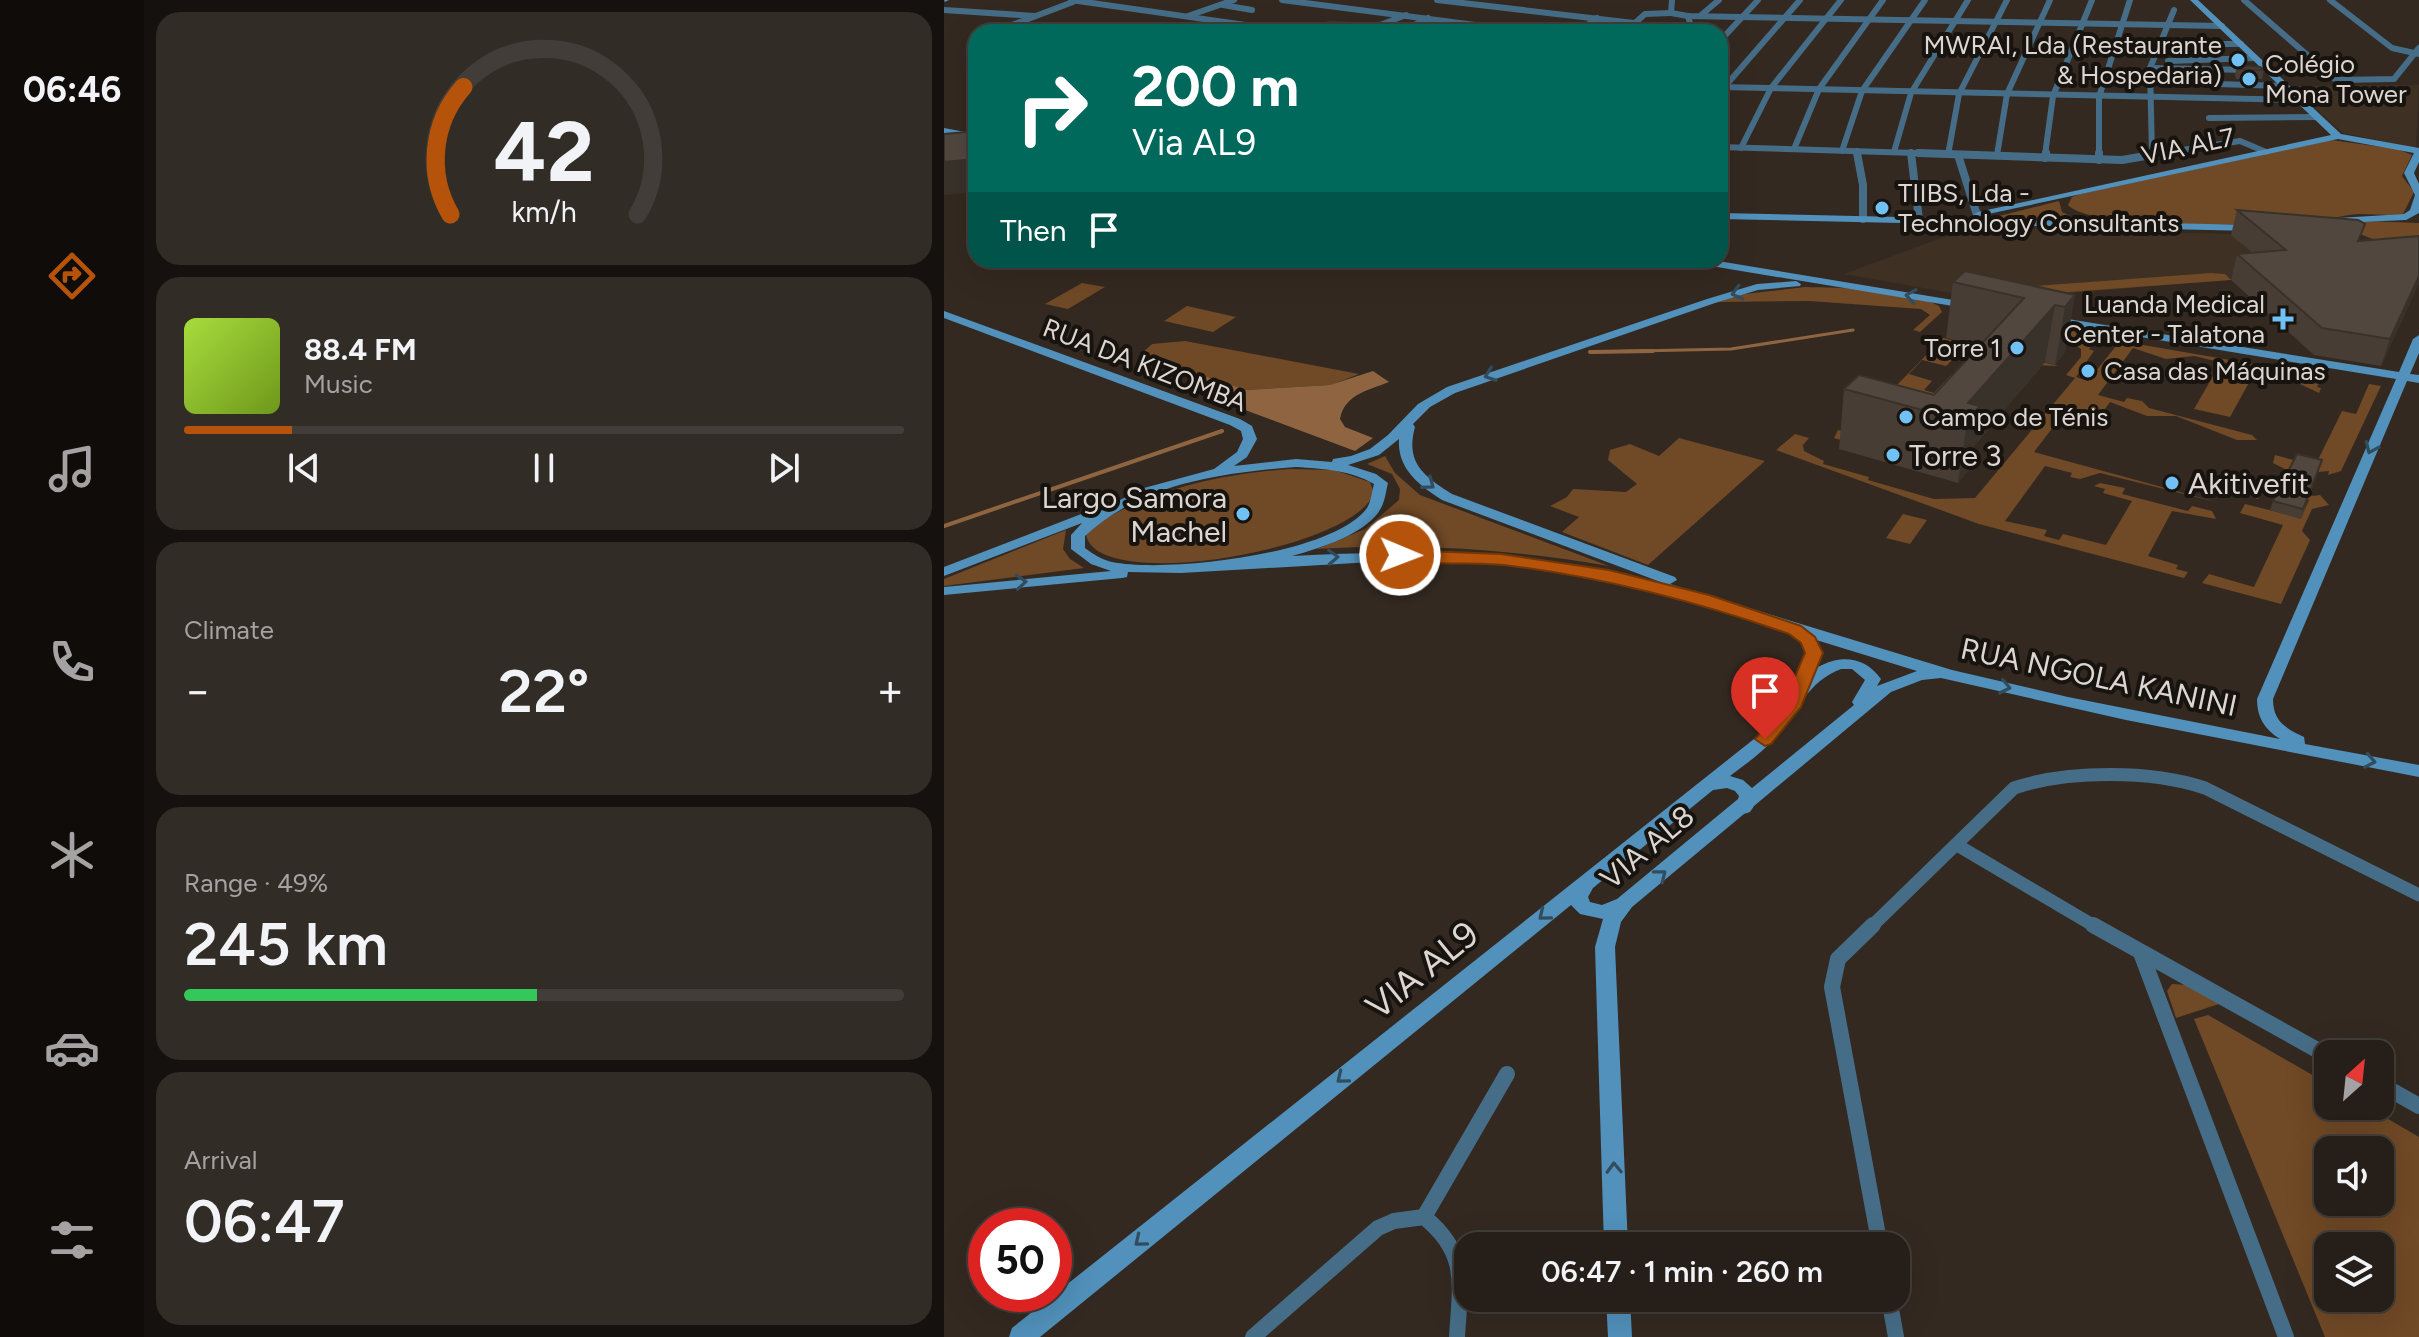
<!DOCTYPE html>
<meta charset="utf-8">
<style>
:root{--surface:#261f19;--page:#322c26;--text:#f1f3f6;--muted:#a4a2a2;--line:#423d38;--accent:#b45309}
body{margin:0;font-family:Figtree,sans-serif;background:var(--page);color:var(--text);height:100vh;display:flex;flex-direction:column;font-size:30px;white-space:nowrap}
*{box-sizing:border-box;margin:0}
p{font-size:26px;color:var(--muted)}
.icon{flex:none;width:44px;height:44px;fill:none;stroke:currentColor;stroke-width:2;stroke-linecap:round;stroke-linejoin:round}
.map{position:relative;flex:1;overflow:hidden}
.details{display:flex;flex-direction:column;gap:12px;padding:12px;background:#15110e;width:800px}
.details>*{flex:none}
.hud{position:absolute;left:24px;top:24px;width:760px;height:244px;border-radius:24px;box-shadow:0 8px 32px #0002,0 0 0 2px var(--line);background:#00695c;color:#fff;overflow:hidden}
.needle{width:52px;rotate:27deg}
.controls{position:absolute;left:1370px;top:1040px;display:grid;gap:16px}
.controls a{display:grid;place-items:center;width:80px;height:80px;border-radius:16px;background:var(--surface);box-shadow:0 8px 32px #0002,0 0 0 2px var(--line);font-size:40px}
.speed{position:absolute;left:24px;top:1208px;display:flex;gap:16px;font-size:40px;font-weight:700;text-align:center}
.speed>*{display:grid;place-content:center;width:104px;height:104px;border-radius:50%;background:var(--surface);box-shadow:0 8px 32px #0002,0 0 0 2px var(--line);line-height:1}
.speed .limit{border:12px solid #d22;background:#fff;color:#111}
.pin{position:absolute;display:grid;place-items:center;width:68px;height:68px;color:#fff;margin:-82px -34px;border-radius:50% 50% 50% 0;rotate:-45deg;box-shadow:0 0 8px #0007}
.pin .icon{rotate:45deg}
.me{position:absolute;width:88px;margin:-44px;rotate:91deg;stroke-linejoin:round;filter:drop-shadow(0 0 6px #0008)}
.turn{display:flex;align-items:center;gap:28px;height:168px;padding:0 32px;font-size:36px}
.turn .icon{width:104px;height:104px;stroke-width:2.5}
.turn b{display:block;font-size:56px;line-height:68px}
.then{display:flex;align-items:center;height:76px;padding:0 32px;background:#0003;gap:16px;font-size:30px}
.big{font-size:60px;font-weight:600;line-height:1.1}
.details .widget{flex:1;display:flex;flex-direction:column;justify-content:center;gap:12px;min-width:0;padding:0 28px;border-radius:24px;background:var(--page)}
.details .dial{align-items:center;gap:0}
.dial svg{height:208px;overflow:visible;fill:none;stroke:var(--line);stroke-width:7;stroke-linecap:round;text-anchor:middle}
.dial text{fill:var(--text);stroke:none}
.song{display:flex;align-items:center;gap:24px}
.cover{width:96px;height:96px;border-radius:12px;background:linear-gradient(135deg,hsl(80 70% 55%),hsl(80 70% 35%))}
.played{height:8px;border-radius:4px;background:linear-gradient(90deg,var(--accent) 15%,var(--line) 15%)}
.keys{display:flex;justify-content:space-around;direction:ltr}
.heat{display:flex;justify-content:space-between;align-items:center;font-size:44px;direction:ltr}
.charge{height:12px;border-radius:6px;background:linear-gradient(90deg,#34c759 49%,var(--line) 0)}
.trip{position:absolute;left:510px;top:1232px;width:456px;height:80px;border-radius:24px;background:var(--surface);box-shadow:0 8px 32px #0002,0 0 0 2px var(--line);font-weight:600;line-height:80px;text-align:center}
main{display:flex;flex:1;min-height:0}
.dock{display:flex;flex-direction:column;width:144px;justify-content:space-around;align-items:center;background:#0f0c0a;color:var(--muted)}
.dock .icon{width:56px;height:56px}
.dock .active{color:var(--accent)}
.dock b{font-size:36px;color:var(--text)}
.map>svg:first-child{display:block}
</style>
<main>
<nav class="dock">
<b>06:46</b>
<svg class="icon active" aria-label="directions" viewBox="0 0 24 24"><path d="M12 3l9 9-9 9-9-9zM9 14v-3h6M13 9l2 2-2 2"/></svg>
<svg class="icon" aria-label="music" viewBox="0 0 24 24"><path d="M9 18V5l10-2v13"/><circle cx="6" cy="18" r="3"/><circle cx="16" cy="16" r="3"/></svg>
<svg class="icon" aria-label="phone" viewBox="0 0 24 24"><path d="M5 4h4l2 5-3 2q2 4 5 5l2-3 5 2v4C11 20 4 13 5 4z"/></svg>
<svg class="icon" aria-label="climate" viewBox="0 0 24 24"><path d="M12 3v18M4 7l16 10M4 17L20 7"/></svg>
<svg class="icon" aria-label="car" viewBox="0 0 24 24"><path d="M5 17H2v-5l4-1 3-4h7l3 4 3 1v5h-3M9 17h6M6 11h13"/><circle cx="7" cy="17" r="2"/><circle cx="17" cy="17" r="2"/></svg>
<svg class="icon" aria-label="filters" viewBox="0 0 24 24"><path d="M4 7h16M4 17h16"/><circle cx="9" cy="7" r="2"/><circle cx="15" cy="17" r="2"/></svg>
</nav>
<section class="details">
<div class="widget dial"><svg viewBox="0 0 100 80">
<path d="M14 69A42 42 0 1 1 86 69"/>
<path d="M14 69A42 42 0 0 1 19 20" stroke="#b45309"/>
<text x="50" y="56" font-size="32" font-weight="700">42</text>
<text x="50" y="72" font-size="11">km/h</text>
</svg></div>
<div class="widget">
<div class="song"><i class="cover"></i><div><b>88.4 FM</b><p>Music</p></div></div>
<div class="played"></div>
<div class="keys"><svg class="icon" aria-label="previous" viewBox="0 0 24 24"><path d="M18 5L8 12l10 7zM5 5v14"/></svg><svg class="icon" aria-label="pause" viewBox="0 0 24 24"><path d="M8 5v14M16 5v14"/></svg><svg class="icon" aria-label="next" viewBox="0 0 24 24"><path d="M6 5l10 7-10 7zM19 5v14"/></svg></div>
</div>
<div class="widget"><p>Climate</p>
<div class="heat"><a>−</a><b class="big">22°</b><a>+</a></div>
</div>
<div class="widget"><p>Range · 49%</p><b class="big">245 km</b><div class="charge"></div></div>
<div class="widget"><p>Arrival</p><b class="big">06:47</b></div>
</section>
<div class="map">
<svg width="1475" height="1337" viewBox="0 0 1475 1337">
<rect width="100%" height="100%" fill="#332921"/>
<g fill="#3f3024">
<polygon points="1475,85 1472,148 1399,133 1347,86"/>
<polygon points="1027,227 1358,236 1475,250 1439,267 1047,300 900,274"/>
</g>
<g fill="#704926" fill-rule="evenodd">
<path d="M1387 140 1453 149 1468 155 1458 176 1470 192 1459 214C1445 216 1430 214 1416 214 1398 215 1379 221 1361 222 1322 225 1146 230 1124 205L1128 197 1136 194Z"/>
<polygon points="1115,201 1118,212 1137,221 1043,219"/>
<polygon points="1420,221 1475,223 1475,245 1434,241 1416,234 1414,223"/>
<polygon points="1267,273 1281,274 1287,280 1044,298 1038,290"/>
<polygon points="138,283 161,287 124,309 101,304"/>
<path d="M861 287C898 288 962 288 995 306L998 312 976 332 969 330 986 315 977 309 865 301 774 302 801 294Z"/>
<polygon points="243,306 292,317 269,332 220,321"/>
<polygon points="1102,324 1159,333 1162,339 1154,338 1145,349 1150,351 1132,377 1144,381 1176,341 1379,376 1373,387 1377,388 1375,393 1343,378 1250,356 1222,359 1189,348 1154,395 1180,402 1183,398 1198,401 1205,408 1308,435 1313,440 1293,440 1232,416 1203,416 1166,402 1146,430 1113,422 1090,452 1276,503 1156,473 1136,479 1126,477 1128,473 1101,466 1061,521 1103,530 1100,536 1115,540 1119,534 1162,545 1188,501 1159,493 1161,489 1150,486 1156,483 1181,488 1178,494 1244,511 1248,506 1268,511 1272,519 1228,511 1204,556 1234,565 1232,569 1244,572 1240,578 1035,524 832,450 851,434 865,438 859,445 860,451 880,461 879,464 925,477 924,480 990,499 1031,498 1131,378 1122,375 1137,357 1137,349 1125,341 1126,338 1090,331"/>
<polygon points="999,338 1115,366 1063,364 1016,352 1002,366 978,360 965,374 988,381 980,390 990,393 1006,376 1044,386 995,441 1032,468 906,433 903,442 890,438 894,430 906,433"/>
<polygon points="241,341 415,374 387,385 302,390 195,356 208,344"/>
<polygon points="1272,371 1307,379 1286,417 1250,409"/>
<polygon points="1425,384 1437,386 1397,471 1384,475 1385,471 1374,472 1375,469 1347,472 1329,463 1331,455 1371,466 1398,411 1412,414"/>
<polygon points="735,438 821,461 704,565 618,532 635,517 606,506 623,497 629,489 682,492 693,484 664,460 666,450 686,444 715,456"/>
<path d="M441 456 451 473 476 495 665 566C568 549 472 543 373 549L421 529 455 500 456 489 448 474 423 464Z"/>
<path d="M347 469 390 470 426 482 430 493C410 550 150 595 142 534L148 526C211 489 274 474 347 469Z"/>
<polygon points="1325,482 1361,489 1369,496 1376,495 1385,505 1368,509 1358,531 1366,540 1337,604 1258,583 1265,574 1310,587 1339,525 1296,513 1301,504 1357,518 1365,500 1320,488 1314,499 1307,497 1313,486"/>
<polygon points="959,514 983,520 966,544 942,538"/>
<polygon points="122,530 119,549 126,559 140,568 0,586 0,579"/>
<polygon points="1228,984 1243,985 1275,1004 1232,1018 1223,991"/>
<path d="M1264 1015 1384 1084V1106H1422L1475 1137V1337H1381L1250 1019ZM1436 1150V1202H1384V1150ZM1436 1246V1298H1384V1246Z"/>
</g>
<path fill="#8f6541" d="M429 371 445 382C423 391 401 394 396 419L401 427 429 438 411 451 242 388 263 377 302 390 386 385Z"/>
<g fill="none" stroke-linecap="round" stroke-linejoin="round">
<polyline stroke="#8f6541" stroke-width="3" points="646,352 787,349 909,330"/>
<g stroke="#8f6541" stroke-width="4">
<polyline points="646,352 709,351"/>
<polyline points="0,526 278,431"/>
</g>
<g stroke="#466d87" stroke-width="6">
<polyline points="127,0 350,32"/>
<polyline points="338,0 586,32"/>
<polyline points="493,0 690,23"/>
<polyline points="728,0 727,13 744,16 1278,26"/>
<polyline points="1300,0 1392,80 1450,79 1475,48"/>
<polyline points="1386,0 1448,48 1475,54"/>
<polyline points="279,5 308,10"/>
<polyline points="0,10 91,16"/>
<polyline points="244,16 290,0"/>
<polyline points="756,16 775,0"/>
<polyline points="431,27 462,15"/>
<polyline points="55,30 129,2"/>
<polyline points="457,32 484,18"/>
<polyline points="634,32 653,18"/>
<polyline points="681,32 701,14 727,13"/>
<polyline points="736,32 746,23 744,16"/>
<polyline points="776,41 814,0"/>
<polyline points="1217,44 1297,44"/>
<polyline points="1224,61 1311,58"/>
<polyline points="1206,68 1306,70"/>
<polyline points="1204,82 1340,86"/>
<polyline points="776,87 1356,100"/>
<polyline points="777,91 856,0"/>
<polyline points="1265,118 1373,117"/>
<polyline points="776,147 1036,155"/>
<polyline points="797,148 827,88 897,0"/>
<polyline points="850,149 875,89 939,0"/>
<polyline points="898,151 918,91 981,0"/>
<polyline points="913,151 914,155"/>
<polyline points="950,152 967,93 1024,0"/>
<polyline points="1004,155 1015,94 1063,0"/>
<polyline points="1053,155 1063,94 1106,0"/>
<polyline points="1101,155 1109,96 1148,0"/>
<polyline points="1155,155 1155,97 1186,0"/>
<polyline points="1207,155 1296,141 1322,152"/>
<polyline points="1208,155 1206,68 1230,10"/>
</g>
<g stroke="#466d87" stroke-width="8">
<polyline points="913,153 919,185 919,219"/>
<polyline points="967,153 975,220"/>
<polyline points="974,153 1178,160 1219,153"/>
<polyline points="1155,153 1155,160"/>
<polyline points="1208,153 1208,157"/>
<polyline points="1014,155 1033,215"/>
<polyline points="1101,158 1102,153"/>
</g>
<g stroke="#466d87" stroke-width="13">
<polyline points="1013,845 1152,927"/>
<path d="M927 927 1070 788C1123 770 1208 770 1261 788L1475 895"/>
</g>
<g stroke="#466d87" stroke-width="16">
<polyline points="929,925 894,959 888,987 936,1246"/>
<polyline points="1149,925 1384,1056"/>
<polyline points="1197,953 1342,1337"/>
<polyline points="1436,1084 1475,1106"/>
<polyline points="480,1217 563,1074"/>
<polyline points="945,1298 952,1337"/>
<path d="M309 1337 434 1228 450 1221 480 1217C525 1253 516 1285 513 1337"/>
</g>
<g fill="#5191bb" fill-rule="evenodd">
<polygon points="0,0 5,0 1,2"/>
<polygon points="1246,0 1254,0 1397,134 1475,148 1475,162 1470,173 1475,184 1475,213 1462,220 1373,224 1373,220 1377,219 1460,214 1466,210 1471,195 1460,173 1470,153 1394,139 1030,217 1029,215 1034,212 1387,135"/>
<polygon points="0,128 32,134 32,140 0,134"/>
<polygon points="776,213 1308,225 1313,228 1308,231 776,219"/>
<polygon points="744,260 768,260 1027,303 1033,306 1027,309 749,263"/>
<path d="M852 281 857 284 856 286 814 290 771 303 511 393 486 407 469 424 471 427C461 463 480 476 508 494L731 577 733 580 726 584 1008 670 1124 697 1336 739C1320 729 1313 717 1313 699L1452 379 1105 322 1099 319 1105 316 1455 372 1469 339 1475 335V353L1466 374 1475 375V383L1463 381 1329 699C1329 721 1341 728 1360 737L1361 744 1475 765V777L1182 720 997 678 978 680 947 692 810 806 806 812 800 814 688 907 677 922 671 947 684 1246H660L651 947 659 919 636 914 627 905 96 1337H65L68 1328 815 735C837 712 859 682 861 649L848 632 712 590 661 579 554 564 446 561 237 573 184 572 183 577 178 578 0 595V587L167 571 147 564 127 549V535L138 523 0 576V567L145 511H154L200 488 270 469 293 452 299 439 297 431 286 425 0 318V311L296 419 308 426 313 439 303 457 290 466 352 459 388 462 389 459 407 456 426 449 444 435 474 404 503 387 763 299 813 284ZM455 439C453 469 475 485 498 500L719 583C597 553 474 549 348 556 374 549 425 533 437 508 441 501 442 491 444 483L432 474 404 465 435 455ZM352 467C380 469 406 470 430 484 428 491 427 502 423 508 389 555 222 573 168 562 158 560 149 554 141 548V536C198 483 278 473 352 467ZM869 639 973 671 933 686 937 679C921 657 898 654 874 667L877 648ZM897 669H908L921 680 908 702 910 705 808 788 799 780 786 776C802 764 820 751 833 736 855 710 863 682 897 669ZM783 788 791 791 795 796 794 799 673 899 658 905 646 902 644 897 649 888 769 790Z"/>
<polygon points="662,1298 686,1298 688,1337 664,1337"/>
</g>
</g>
<g fill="#473d35">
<polygon points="1293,66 1320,70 1318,79 1292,79 1291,75"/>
<polygon points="1293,210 1416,241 1475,283 1437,366 1370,355 1287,280 1293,254 1309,253 1287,235"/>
<polygon points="1009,282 1131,295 1121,352 1111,365 1101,362 1030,446 1027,467 1014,483 895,449 900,389 990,395 1035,346 1002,338"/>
<polygon points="1375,469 1357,519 1326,510 1329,501"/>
</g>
<g fill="#39322b">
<polygon points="32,159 32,192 0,195 0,162"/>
<polygon points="1475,276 1475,283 1437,366 1446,339"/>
<polygon points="1131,295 1121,352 1111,365 1121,307"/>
<polygon points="1111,305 1101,362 1030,446 1027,467 1014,483 1023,422 1024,403"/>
</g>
<g fill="#52473e" stroke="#39322b" stroke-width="2">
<polygon points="385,21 474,28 469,32 367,32"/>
<polygon points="1293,66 1316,67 1320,70 1294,69"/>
<polygon points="32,131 32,159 0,162 0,134"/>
<polygon points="1293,210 1414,220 1421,224 1414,241 1475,236 1475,276 1446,339 1378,328 1293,254 1342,250"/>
<polygon points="1021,271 1131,295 1121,307 1111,305 1024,403 1036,406 1023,422 900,389 915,375 990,395 1080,298 1009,282"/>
<polygon points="1353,454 1378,460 1359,509 1329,501"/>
</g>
<defs><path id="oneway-chevron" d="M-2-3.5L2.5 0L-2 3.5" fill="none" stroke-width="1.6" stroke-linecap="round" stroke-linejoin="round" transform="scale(2)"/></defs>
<g stroke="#314c5c">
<use href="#oneway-chevron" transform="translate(793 293) rotate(164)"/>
<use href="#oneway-chevron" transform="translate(967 296) rotate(-171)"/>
<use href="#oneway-chevron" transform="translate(546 375) rotate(160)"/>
<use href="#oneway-chevron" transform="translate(1427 448) rotate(114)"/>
<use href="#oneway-chevron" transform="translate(485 484) rotate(36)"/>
<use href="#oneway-chevron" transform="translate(389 557) rotate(-3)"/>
<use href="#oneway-chevron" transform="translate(77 582) rotate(-4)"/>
<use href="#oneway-chevron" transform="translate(1061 687) rotate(12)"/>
<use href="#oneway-chevron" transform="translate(1426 761) rotate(11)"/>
<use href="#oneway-chevron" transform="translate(717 875) rotate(-38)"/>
<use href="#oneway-chevron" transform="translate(600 915) rotate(141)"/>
<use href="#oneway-chevron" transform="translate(398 1078) rotate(141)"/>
<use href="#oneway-chevron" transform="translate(670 1168) rotate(-92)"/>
<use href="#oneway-chevron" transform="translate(196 1241) rotate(141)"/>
</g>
<path fill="#b45309" stroke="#753606" stroke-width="2" d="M456 550 557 554 665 570 765 595 857 626 871 637 879 653 857 707 827 744 821 746 811 739 839 705 861 653 857 643 845 634C751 601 659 577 560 565 524 561 485 567 450 558L448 555Z"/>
<g fill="#72c1f5" stroke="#17130f" stroke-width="3">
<circle cx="1294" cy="60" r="8"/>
<circle cx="1305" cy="79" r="8"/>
<circle cx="938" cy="208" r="8"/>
<path d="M1335 307h8v8h8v8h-8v8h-8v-8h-8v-8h8z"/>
<circle cx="1073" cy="348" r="8"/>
<circle cx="1144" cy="371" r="8"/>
<circle cx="962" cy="417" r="8"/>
<circle cx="949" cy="455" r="8"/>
<circle cx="1228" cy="483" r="8"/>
<circle cx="299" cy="514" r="8"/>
</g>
<g text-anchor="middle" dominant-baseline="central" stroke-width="8" stroke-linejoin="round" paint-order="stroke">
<g font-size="26" fill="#dcd5d0" stroke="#17130f" text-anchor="start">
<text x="1278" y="45" text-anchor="end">MWRAI, Lda (Restaurante<tspan x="1278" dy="30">&amp; Hospedaria)</tspan></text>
<text x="1321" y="64">Colégio<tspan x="1321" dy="30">Mona Tower</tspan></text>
<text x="954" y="193">TIIBS, Lda -<tspan x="954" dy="30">Technology Consultants</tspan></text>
<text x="1321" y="304" text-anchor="end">Luanda Medical<tspan x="1321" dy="30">Center - Talatona</tspan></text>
<text x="1057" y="348" text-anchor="end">Torre 1</text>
<text x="1160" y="371">Casa das Máquinas</text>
<text x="978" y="417">Campo de Ténis</text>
</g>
<g font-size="26" fill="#dcd5d0" stroke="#17130f">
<text transform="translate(1244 146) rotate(-12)">VIA AL7</text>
<text transform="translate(201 365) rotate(21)">RUA DA KIZOMBA</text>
</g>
<g font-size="30" fill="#dcd5d0" stroke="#17130f" text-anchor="start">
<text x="965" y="455">Torre 3</text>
<text x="1244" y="483">Akitivefit</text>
<text x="283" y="497" text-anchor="end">Largo Samora<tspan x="283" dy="34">Machel</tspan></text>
</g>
<g font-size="30" fill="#dcd5d0" stroke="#17130f">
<text transform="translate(1155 677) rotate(12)">RUA NGOLA KANINI</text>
<text transform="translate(703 847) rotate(-40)">VIA AL8</text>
</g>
<g font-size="36" fill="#dcd5d0" stroke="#17130f">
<text transform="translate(478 970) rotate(-39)">VIA AL9</text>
</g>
</g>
</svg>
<div class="controls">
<a><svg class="needle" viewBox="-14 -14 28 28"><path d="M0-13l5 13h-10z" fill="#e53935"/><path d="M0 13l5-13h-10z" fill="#a4a2a2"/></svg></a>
<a><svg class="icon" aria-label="sound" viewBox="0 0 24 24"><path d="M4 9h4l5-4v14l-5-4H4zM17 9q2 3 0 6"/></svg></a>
<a><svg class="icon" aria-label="layers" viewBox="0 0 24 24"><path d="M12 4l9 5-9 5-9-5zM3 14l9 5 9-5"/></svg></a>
</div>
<div class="speed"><div class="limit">50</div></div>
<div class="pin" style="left:821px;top:739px;background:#d93025"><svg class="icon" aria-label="arrive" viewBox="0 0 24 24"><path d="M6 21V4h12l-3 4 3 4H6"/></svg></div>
<svg class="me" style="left:456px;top:555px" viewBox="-20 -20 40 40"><circle r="17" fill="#b45309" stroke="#fff" stroke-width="3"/><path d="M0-11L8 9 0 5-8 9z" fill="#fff"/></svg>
<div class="trip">06:47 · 1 min · 260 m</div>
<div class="hud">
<div class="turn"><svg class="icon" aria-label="right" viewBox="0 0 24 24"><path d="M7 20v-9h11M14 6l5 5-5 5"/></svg><div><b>200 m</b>Via AL9</div></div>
<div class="then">Then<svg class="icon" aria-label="arrive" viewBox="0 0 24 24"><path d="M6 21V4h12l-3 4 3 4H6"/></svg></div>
</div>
</div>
</main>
